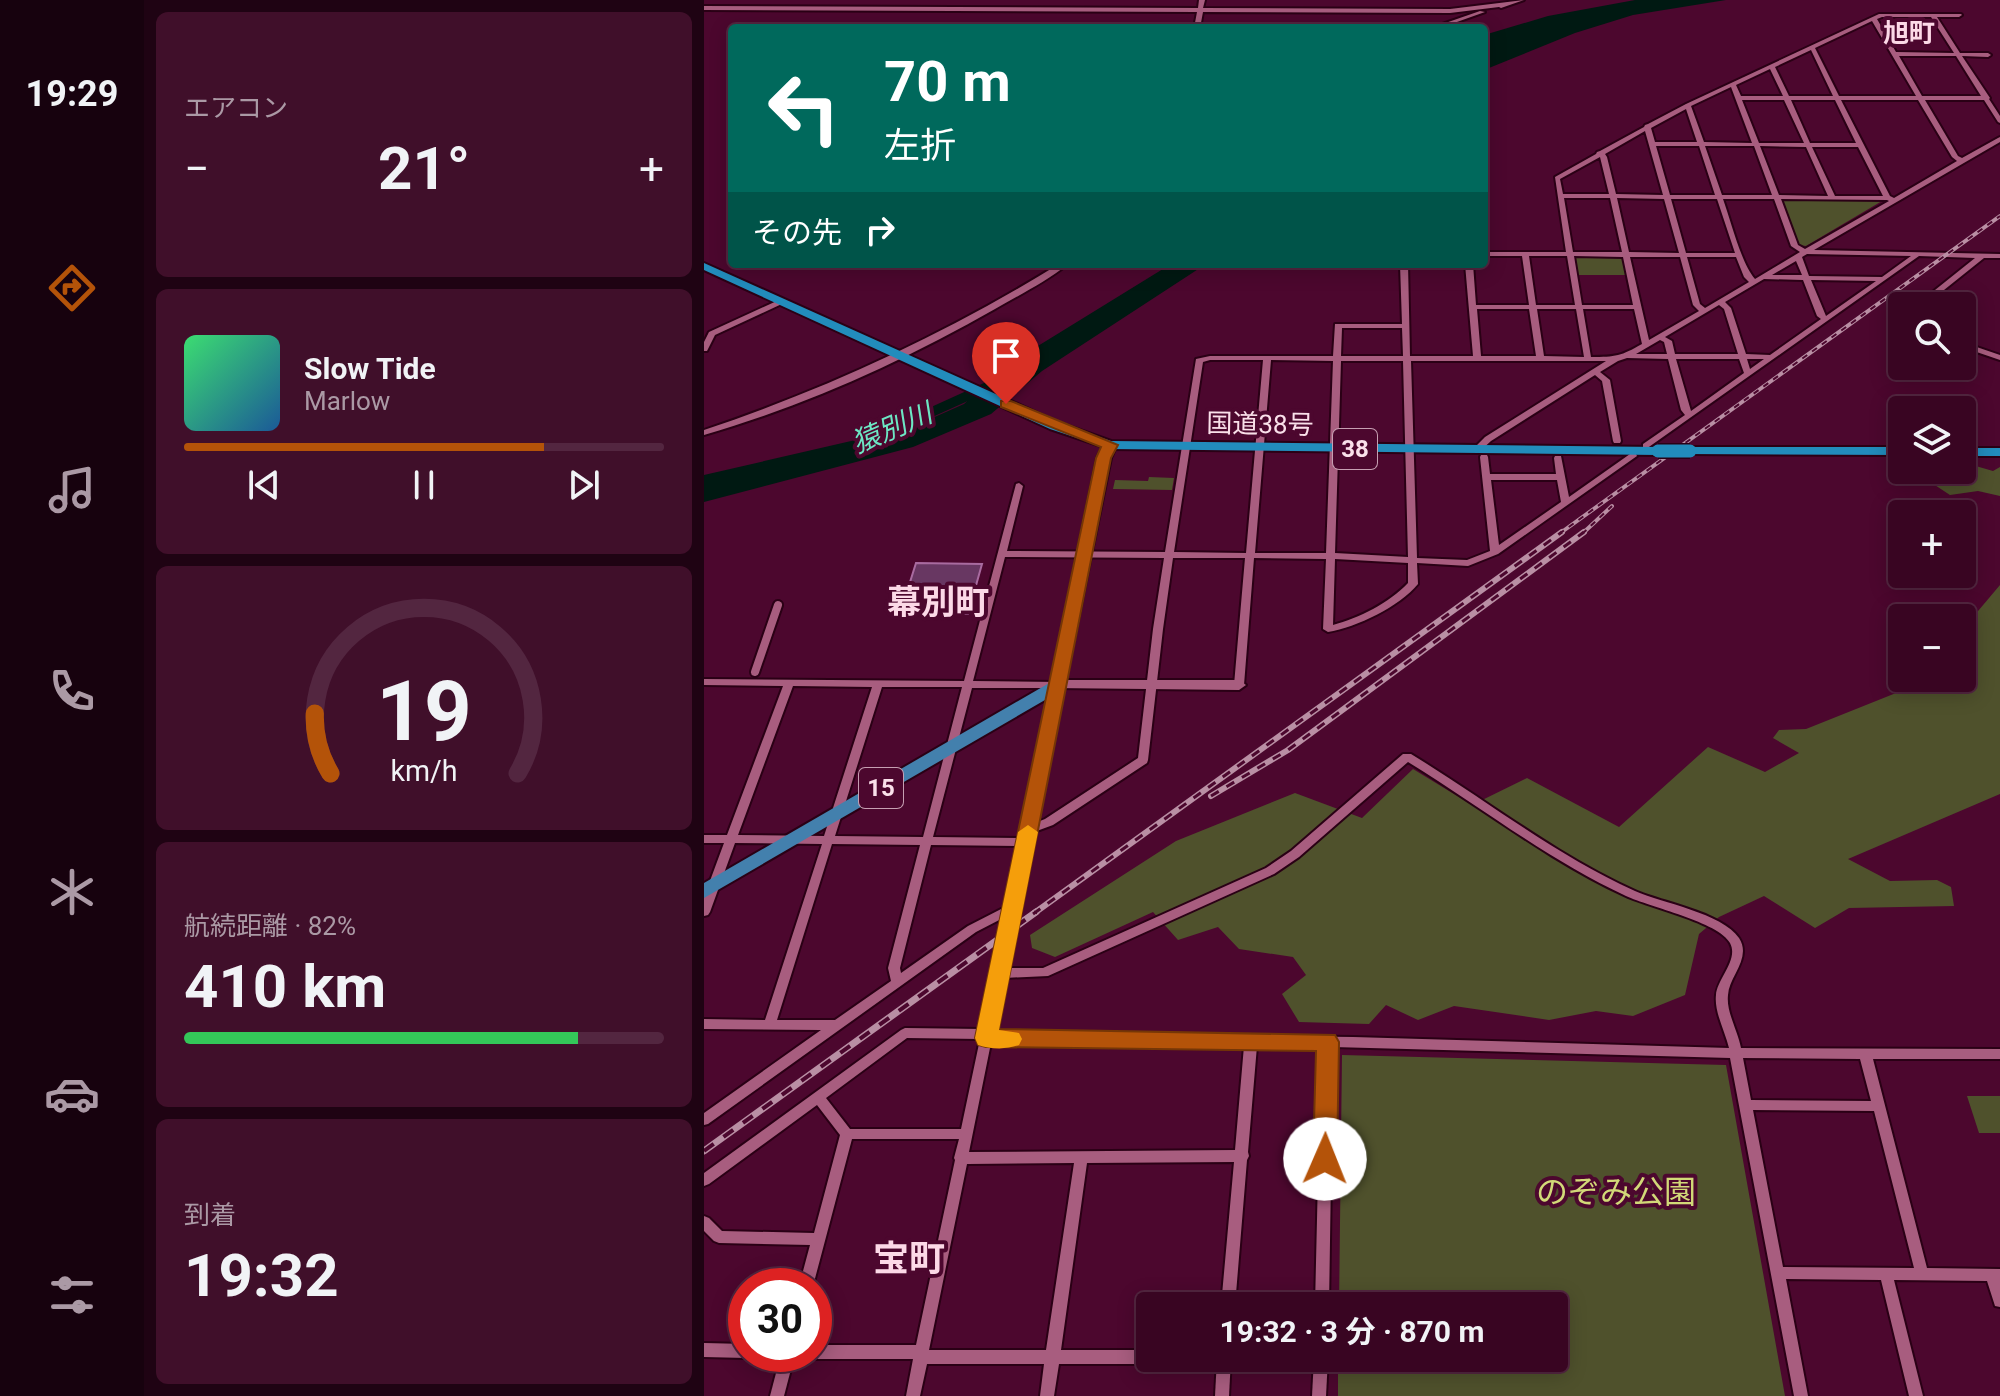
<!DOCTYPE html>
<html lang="ja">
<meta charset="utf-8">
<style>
:root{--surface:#390522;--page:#400f2a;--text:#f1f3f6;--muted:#ab99a5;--line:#532640;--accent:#b45309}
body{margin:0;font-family:Roboto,"Noto Sans JP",sans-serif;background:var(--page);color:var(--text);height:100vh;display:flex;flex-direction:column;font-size:30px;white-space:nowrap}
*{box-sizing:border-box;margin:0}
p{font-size:26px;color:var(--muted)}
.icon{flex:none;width:44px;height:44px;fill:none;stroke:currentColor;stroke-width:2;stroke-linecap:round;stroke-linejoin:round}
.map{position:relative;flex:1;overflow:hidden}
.side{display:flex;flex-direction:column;gap:12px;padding:12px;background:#1f0313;width:560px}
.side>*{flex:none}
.top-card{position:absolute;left:24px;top:24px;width:760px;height:244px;border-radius:8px;box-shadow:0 4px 20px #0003,0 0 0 2px var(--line);background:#00695c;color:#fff;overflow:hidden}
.controls{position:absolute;left:1184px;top:292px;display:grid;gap:16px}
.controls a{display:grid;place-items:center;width:88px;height:88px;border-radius:8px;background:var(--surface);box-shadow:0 4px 20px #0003,0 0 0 2px var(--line);font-size:40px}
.speed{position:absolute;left:24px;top:1268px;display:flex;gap:16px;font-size:40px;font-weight:700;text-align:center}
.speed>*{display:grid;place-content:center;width:104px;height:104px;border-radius:50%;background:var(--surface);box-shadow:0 4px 20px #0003,0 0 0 2px var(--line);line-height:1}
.speed .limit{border:12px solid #d22;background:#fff;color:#111}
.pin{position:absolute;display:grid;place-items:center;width:68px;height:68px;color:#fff;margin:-82px -34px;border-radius:50% 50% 50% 0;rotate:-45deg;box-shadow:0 0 8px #0007}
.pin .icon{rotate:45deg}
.me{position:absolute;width:88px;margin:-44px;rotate:1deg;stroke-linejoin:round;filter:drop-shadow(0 0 6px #0008)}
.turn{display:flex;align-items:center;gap:28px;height:168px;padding:0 24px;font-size:36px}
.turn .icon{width:104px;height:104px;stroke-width:2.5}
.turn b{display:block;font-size:56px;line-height:68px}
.then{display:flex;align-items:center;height:76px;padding:0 24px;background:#0003;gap:16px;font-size:30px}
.big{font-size:60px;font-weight:700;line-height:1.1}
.side .tile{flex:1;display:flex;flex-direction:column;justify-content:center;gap:12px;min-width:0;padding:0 28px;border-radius:12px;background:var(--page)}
.side .dial{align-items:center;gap:0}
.dial svg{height:208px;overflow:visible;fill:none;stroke:var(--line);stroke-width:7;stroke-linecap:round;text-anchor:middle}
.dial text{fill:var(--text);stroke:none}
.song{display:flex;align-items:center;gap:24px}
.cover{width:96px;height:96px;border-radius:12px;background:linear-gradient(135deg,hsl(140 70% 55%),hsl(210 70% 35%))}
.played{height:8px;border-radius:4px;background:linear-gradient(90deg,var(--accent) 75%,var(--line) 75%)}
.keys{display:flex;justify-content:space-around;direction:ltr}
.heat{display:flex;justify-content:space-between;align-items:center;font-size:44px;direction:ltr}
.charge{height:12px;border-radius:6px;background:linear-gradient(90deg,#34c759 82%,var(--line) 0)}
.trip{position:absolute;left:432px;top:1292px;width:432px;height:80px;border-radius:8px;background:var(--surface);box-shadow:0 4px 20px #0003,0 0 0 2px var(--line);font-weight:700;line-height:80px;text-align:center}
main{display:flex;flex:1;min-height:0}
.dock{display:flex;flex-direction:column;width:144px;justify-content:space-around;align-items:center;background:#17020e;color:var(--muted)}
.dock .icon{width:56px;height:56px}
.dock .on{color:var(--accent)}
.dock b{font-size:36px;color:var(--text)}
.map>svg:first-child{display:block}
</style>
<main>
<nav class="dock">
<b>19:29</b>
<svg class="icon on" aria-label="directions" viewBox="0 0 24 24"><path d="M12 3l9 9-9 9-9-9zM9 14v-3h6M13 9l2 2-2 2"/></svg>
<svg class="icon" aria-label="music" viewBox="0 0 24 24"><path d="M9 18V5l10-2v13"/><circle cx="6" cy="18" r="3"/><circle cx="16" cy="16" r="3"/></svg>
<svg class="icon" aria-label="phone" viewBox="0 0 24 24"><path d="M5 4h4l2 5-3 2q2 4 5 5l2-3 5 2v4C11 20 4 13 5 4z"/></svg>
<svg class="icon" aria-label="climate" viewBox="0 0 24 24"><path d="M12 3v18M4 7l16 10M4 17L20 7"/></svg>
<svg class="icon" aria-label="car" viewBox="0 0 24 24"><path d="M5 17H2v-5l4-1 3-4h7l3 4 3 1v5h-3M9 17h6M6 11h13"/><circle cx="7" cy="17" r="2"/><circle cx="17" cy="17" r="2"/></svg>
<svg class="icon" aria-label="filters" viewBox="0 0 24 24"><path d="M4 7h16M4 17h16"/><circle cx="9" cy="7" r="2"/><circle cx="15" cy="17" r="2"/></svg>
</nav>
<section class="side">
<div class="tile"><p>エアコン</p>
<div class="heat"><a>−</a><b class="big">21°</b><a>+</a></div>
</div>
<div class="tile">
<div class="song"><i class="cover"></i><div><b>Slow Tide</b><p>Marlow</p></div></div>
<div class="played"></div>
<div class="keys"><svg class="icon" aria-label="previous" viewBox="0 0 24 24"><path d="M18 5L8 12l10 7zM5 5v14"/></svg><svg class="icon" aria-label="pause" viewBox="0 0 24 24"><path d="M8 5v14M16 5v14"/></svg><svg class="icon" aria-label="next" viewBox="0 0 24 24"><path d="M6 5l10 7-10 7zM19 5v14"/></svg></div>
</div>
<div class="tile dial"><svg viewBox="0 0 100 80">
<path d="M14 69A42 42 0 1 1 86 69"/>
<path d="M14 69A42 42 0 0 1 8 46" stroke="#b45309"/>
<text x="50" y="56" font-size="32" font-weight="700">19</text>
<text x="50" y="72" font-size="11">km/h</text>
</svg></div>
<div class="tile"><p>航続距離 · 82%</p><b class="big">410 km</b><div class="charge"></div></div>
<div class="tile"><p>到着</p><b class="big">19:32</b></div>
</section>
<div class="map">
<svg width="1296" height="1396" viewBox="0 0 1296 1396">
<rect width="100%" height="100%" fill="#4c072e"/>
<g fill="#4f512c">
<polygon points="1083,198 1173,199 1178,201 1102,246 1094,245 1078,201"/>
<polygon points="871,256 920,256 924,275 874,275"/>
<polygon points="1258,462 1289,471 1296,467 1296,496 1274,491 1246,495 1208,470 1258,470"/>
<polygon points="445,477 470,478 468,490 409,489 411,480 444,481"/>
<polygon points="1296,585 1296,794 1144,859 1186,881 1233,880 1247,887 1250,906 1145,908 1111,928 1060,896 1015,917 995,934 981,995 929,1016 892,1011 845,1020 750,1006 714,1020 682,1005 665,1024 595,1022 578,994 602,975 589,957 535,949 514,927 474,940 449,912 351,957 328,948 326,935 472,841 591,793 658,818 709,769 768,805 823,778 915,827 1004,747 1061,772 1095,753 1069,738 1075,730 1102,729 1212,685 1218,678 1258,678 1258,630"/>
<polygon points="638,1055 1022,1065 1081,1396 634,1396 634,1358 850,1358 850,1306 635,1306"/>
<polygon points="1263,1096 1296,1096 1296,1133 1275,1133"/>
</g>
<g fill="#001912">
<polygon points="931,0 1022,0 929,15 871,33 780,70 780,35 844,16"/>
<polygon points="467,264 502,264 338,371 287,414 209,447 0,502 0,475 208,427 260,404 303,365"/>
</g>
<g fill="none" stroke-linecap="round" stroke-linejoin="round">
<polygon fill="#001912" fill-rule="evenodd" points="291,378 299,383 297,386 162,447 150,447 148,443"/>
</g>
<polygon fill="#683762" stroke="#a96ba0" stroke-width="2" points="212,563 278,564 264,614 196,614"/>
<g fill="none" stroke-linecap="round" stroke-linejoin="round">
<defs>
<polyline id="pedestrian" points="51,672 74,605"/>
<g id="minor">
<polygon points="495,0 501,0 499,8 746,9 820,0 797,8 795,7 746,13 499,12 496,28 490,28 493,12 0,10 0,6 494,8"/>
<polygon points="776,11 781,12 736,28 727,28"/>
<path d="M1175 14H1257L1258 15 1255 17H1233L1256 53H1284L1287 55 1284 57 1258 56 1286 98 1285 99 1296 116V123L1294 122 1280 100H1221L1254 156 1258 158 1294 138 1296 137V142L1110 250 1296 254V258H1280L1220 306H1211L1271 258 1215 256 942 449 939 448V444L981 415 977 410 964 359 923 358 914 361 896 372 906 380 917 441 916 443H910L909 441 898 381 891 375 787 441 775 452 772 453 768 450 781 437 902 361H707L713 558 763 560 786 551 776 457 777 455H783L784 457 786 474H852L850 458 851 456H857L865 497 926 454H932L933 456 794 554 764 566 713 563 714 584C695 607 653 627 624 632L619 629 622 559 550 558 540 685 535 688 530 685 541 558H469L459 629 444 760 443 763 349 825 330 832 302 968H339L562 868 587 851 699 754H707C781 799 851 855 931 891 958 903 1018 913 1035 938 1048 958 1025 976 1024 995 1022 1012 1034 1031 1037 1048L1296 1049V1059H1169L1223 1268 1296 1269V1307L1291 1306 1283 1281 1190 1280 1219 1396H1205L1177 1280 1082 1279 1104 1396H1090L1026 1058 629 1047 625 1306H611L617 1047 553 1046 544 1152 545 1156 543 1160 531 1306H517L530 1162 383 1163 357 1350H446V1358H453L451 1362 446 1364H355L350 1396H336L340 1364H223L216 1396H202L209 1359H110L105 1357 104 1354H110V1345H212L251 1160 250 1158 255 1139H148L109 1286H95L106 1245 15 1243 10 1241 0 1231V1216L5 1218 18 1231 110 1233 136 1135 113 1105 5 1184 0 1186V1173L197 1030 201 1028 278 1029 301 917 272 932 4 1124 0 1125V1113L117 1030 0 1029V1019L61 1020 118 844 31 843 6 912 4 915 0 916V897L20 843H0V835H23L79 686 0 685V679L260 681 312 484 315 483 319 486 303 551 461 552 492 359 506 356H629L631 324H698L696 264H704L706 356H769L761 264H769L772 305H825L818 256H780V252H862L851 177 892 154 893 152 896 151 940 127 941 125 944 124 982 104ZM1178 17H1227L1250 53 1192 52 1173 19ZM1168 21 1212 96H1135L1111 48ZM1107 50 1129 96H1085L1071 67ZM1195 56H1252L1277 96H1218ZM1066 69 1079 96H1037L1032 85ZM1027 87 1048 143 1000 142 987 106ZM1038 100H1080L1100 143H1055ZM1087 100H1131L1152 143H1106ZM1137 100H1214L1248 157 1253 161 1190 198 1186 196ZM982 109 993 142H951L947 128ZM941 131 959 195 912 194 903 157 901 154ZM952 146H995L1011 195H966ZM1001 146H1050L1068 195H1018ZM1056 146 1102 147 1124 196 1075 195ZM1108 147H1154L1179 196H1131ZM896 157 905 194H859L856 179ZM860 198H906L918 252H869ZM913 198 960 199 975 253 925 252ZM967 199H1013L1031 253H982ZM1019 199H1070L1087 246 1096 252 1051 279C1037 263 1027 221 1019 199ZM1077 199 1183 200 1185 201 1101 249 1094 245ZM1103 254 1207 256 1178 277 1105 276 1098 257ZM825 256H863L871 305H832ZM870 256 919 257 929 305H878ZM926 257H976L989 305 995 311 945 340ZM983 257H1032L1040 277 1045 282 1001 308 996 304ZM1092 261 1098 275H1068ZM1060 279 1099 280 1113 316 1117 319 1066 355 1042 354 1027 308 1021 302ZM1107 280 1172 281 1122 316ZM1015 305 1020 309 1034 354H971L968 341 961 337ZM773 309H825L832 356H777ZM833 309H872L880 357 840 356ZM879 309H930L938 344C917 356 912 357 887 357ZM638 328H698L699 356H637ZM956 340 960 342 963 354H932ZM972 359H1035L1040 373 987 411ZM1043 359H1060L1046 369ZM506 360H559L542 553 470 552 499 362ZM567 360 629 361 622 553H551ZM637 361H699L704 557 631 553ZM787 480H853L857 502 795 545ZM301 557 460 558 449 629 434 758 341 819 331 823 359 685 354 682 269 681ZM631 559 704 563V583C685 603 655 618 629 625ZM89 686 168 687 120 836 34 835ZM178 687H258L219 837 131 836ZM268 688H348L317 838 229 837ZM704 762C776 806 844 860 922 896 945 907 1015 922 1026 943 1035 960 1013 979 1012 995 1010 1012 1021 1031 1025 1048L649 1037 289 1033 300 978 344 976 570 874 595 857ZM128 844 216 845 184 968 187 981 131 1020H73ZM227 845 316 846 303 906 264 926 197 973 196 968ZM203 1038 276 1039 257 1129H146L122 1098ZM287 1043 540 1046 531 1150 265 1152ZM1039 1058 1156 1059 1167 1101 1047 1100ZM1049 1110 1170 1111 1210 1268 1079 1267ZM370 1163 342 1350H225L263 1164Z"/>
<path d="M355 264H364C342 282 315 295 291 309 200 361 101 406 0 435V430C125 388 243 333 355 264Z"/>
<polygon points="75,300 81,300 82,302 11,335 3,351 0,351 0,342 5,332"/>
<polygon points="1258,342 1296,355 1296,360 1258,347"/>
<polygon points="0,1343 42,1344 42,1354 48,1354 42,1358 0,1357"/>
<polygon points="77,1354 91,1354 80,1396 66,1396"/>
<polygon points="513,1358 527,1358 525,1396 511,1396"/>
<polygon points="610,1358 624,1358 622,1396 608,1396"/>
</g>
<polygon id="secondary" points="354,680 535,680 542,685 535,690 349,688 347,685"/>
<polygon id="primary" points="406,441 413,445 407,458 360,689 0,898 0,883 347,682 393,458 401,442"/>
<g id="trunk">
<polygon points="0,263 356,423 407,441 954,447 961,451 954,455 406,449 346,429 0,270"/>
<polygon points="986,447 1198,447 1198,455 981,454 981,448"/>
<rect x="1258" y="448" width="38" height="8"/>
</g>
</defs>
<use href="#pedestrian" stroke="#2a0015" stroke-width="12"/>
<use href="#minor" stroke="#2a0015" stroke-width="4"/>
<use href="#secondary" stroke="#2a0015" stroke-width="4"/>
<use href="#primary" stroke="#2a0015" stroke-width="4"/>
<use href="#trunk" stroke="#2a0015" stroke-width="4"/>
<use href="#pedestrian" stroke="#a85d7f" stroke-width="8"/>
<use href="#minor" fill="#a85d7f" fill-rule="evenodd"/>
<use href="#secondary" fill="#a85d7f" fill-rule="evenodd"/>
<use href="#primary" fill="#4380ad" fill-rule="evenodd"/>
<use href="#trunk" fill="#228cbc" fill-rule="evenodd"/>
<defs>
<g id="rail-far2">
<polyline points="855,534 1296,216"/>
<polyline points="878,534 908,506"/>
</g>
<g id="rail-far1">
<polyline points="507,796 584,750 880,532"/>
<polyline points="329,914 858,532"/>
</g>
<polyline id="rail" points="0,1151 332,912"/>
</defs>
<use href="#rail-far2" stroke="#b98fa4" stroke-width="4"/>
<use href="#rail-far1" stroke="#b98fa4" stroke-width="6"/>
<use href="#rail" stroke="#b98fa4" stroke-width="7"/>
<use href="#rail-far2" stroke="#4c072e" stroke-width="2" stroke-dasharray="6" stroke-linecap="butt"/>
<use href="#rail-far1" stroke="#4c072e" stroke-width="3" stroke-dasharray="9" stroke-linecap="butt"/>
<use href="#rail" stroke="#4c072e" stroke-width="4" stroke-dasharray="12" stroke-linecap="butt"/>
<defs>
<polyline id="trunk-bridge" points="954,451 986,451"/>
</defs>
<use href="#trunk-bridge" stroke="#2a0015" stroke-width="16" stroke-linecap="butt"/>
<use href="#trunk-bridge" stroke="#228cbc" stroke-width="13"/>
</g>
<polygon fill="#b45309" stroke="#753606" stroke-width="2" points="297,401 307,401 414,445 407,458 295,1029 631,1035 635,1042 633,1159 629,1166 621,1169 613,1166 609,1159 612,1051 282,1047 274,1045 271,1038 392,458 397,447 297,407"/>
<path fill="#f59e0b" d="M324 825 334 832 295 1030 315 1033 318 1039 315 1045C302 1050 286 1049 274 1045L271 1038 314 832Z"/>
<g text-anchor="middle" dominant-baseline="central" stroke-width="8" stroke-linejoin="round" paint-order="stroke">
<g fill="#4c072e" stroke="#c69fb2" stroke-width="2">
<rect x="629" y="429" width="44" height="40" rx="6"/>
<rect x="155" y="768" width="44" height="40" rx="6"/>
</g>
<g font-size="24" font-weight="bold" fill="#fae0ea">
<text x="651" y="449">38</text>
<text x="177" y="788">15</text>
</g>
<g font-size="26" font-weight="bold" fill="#fcd9e7" stroke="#4c072e">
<text x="1205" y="33">旭町</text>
</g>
<g font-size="26" fill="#fae0ea" stroke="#4c072e">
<text transform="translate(556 424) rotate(1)">国道38号</text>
</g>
<g font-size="28" font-style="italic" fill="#6de7c4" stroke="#4c072e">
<text transform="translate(188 428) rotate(-23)">猿別川</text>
</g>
<g font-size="32" fill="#d2d978" stroke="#4c072e">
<text x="912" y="1192">のぞみ公園</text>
</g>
<g font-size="34" font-weight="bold" fill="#fcd9e7" stroke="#4c072e">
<text x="234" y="602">幕別町</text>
</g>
<g font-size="36" font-weight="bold" fill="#fcd9e7" stroke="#4c072e">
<text x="205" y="1259">宝町</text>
</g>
</g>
</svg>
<div class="controls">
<a><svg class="icon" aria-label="search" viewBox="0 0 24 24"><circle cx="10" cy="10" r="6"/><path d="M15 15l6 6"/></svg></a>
<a><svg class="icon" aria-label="layers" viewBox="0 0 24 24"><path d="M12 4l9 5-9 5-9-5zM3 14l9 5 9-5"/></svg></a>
<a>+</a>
<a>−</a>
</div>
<div class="speed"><div class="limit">30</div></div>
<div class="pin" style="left:302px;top:404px;background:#d93025"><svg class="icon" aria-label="arrive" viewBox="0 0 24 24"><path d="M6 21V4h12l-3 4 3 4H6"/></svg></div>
<svg class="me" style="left:621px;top:1159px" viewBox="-20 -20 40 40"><circle r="19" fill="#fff"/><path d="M0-13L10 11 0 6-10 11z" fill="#b45309"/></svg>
<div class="trip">19:32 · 3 分 · 870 m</div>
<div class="top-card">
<div class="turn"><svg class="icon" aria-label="left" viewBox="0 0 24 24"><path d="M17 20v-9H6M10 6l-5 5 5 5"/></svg><div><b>70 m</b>左折</div></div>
<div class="then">その先<svg class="icon" aria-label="right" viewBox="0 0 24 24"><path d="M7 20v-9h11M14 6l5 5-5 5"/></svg></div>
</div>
</div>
</main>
